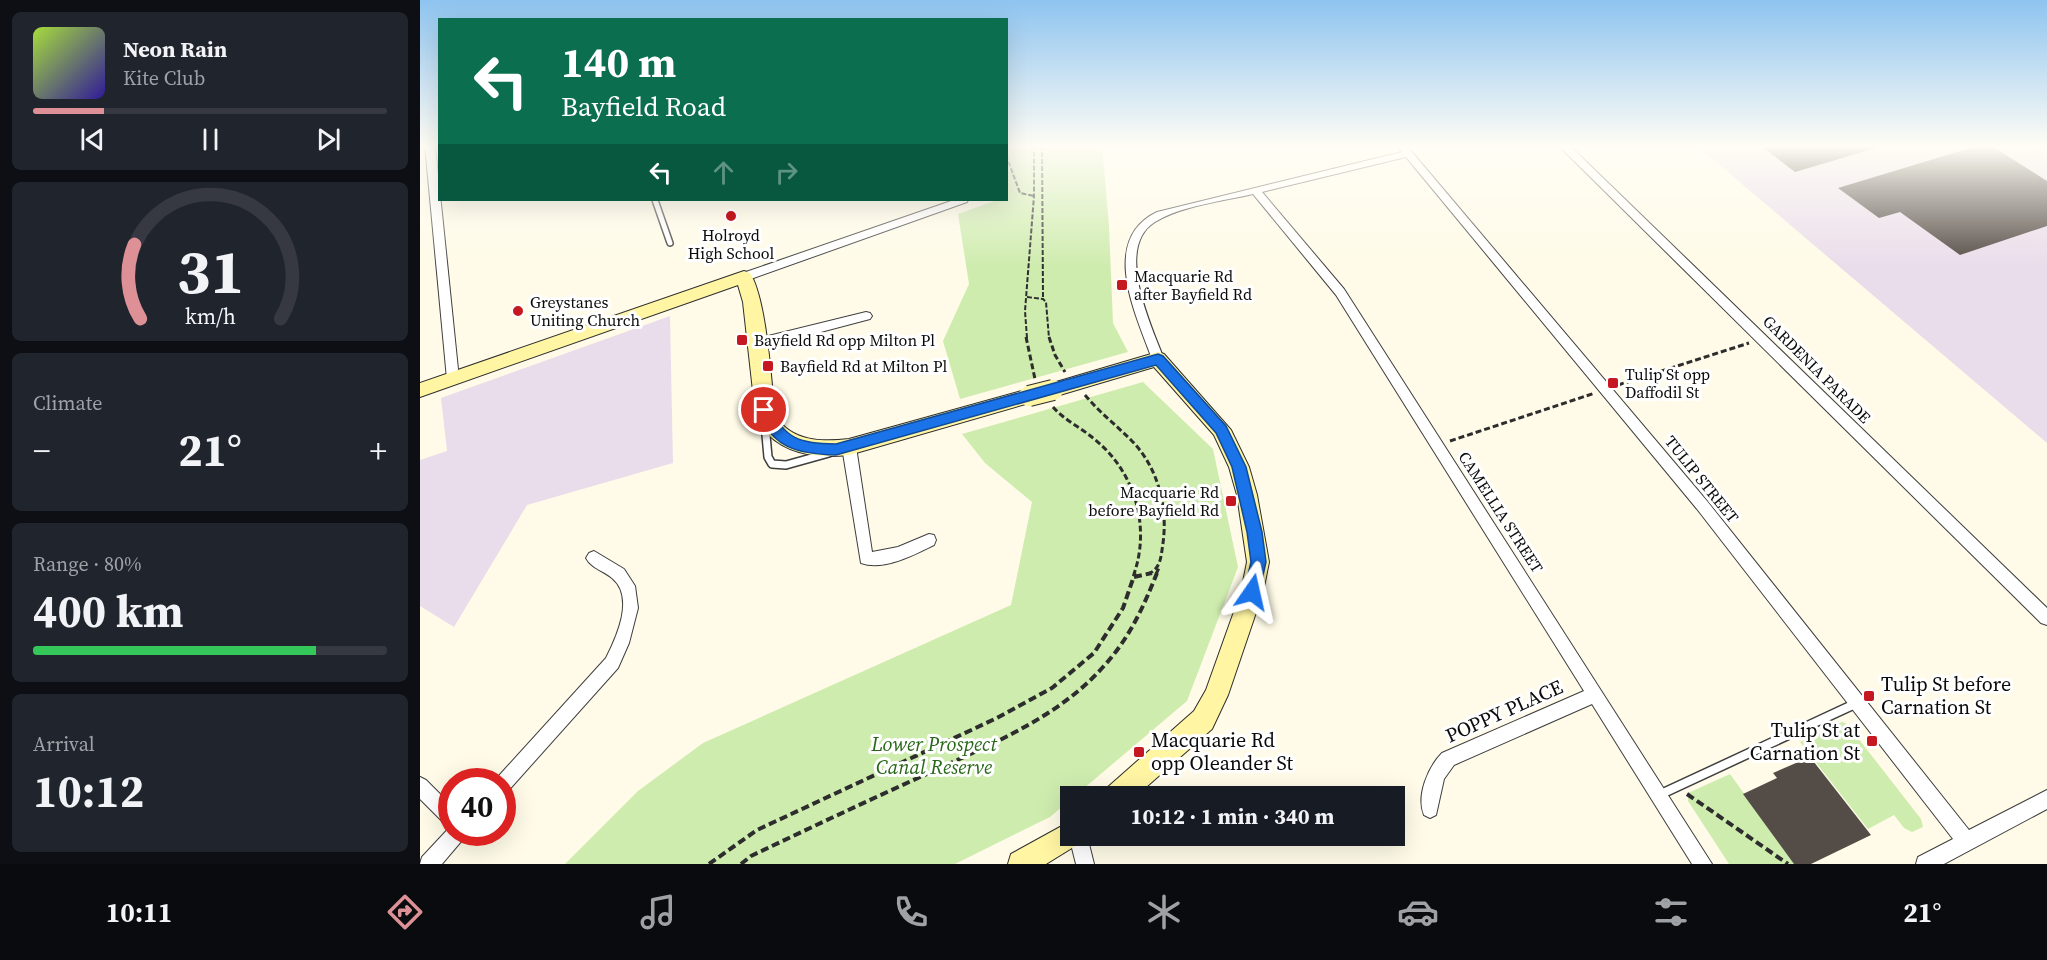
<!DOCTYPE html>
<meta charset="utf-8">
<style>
:root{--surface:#171b24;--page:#20242c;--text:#f1f3f6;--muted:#9ea1a6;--line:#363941;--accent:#dd9096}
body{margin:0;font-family:"Source Serif 4",serif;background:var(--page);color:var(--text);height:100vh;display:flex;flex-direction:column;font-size:22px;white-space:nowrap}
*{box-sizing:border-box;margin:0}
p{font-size:20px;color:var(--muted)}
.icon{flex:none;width:33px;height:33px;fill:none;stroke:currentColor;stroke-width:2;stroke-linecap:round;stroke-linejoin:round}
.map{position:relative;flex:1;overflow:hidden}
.details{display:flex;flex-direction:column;gap:12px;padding:12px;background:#0d0f14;width:420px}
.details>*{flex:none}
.banner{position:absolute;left:18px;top:18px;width:570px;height:183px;border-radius:0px;box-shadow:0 6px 24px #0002;background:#0b6e4f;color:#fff;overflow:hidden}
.speed{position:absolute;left:18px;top:768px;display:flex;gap:12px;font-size:30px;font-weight:700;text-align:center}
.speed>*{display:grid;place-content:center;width:78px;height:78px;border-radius:50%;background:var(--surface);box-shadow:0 6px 24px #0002;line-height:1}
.speed .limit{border:9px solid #d22;background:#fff;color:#111}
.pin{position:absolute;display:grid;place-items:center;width:51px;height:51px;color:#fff;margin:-26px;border:3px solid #fff;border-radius:50%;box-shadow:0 2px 6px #0007}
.me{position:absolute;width:66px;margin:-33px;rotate:11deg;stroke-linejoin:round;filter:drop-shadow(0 0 4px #0008)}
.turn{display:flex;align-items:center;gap:21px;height:126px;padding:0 24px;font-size:27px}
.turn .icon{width:78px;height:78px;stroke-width:2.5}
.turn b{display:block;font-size:42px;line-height:51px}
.lanes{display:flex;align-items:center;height:57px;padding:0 24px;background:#0003;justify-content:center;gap:30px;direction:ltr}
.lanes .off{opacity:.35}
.big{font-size:45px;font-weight:700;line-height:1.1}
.details .tile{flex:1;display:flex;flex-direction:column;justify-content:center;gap:9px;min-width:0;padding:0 21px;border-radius:9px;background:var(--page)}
.details .dial{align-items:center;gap:0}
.dial svg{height:156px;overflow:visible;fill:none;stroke:var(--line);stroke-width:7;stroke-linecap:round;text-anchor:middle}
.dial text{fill:var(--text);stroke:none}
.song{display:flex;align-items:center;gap:18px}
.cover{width:72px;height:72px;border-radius:9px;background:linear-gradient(135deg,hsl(80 70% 55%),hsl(250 70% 35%))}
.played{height:6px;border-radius:3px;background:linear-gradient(90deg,var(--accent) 20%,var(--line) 20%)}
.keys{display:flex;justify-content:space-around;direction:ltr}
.heat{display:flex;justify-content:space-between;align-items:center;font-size:33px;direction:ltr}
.charge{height:9px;border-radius:4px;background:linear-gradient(90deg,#34c759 80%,var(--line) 0)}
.trip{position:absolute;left:640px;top:786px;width:345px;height:60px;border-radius:0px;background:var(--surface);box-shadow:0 6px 24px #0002;font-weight:700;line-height:60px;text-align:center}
.dock{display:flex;height:96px;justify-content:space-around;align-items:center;background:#090b0e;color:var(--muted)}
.dock .icon{width:42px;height:42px}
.dock .selected{color:var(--accent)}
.dock b{font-size:27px;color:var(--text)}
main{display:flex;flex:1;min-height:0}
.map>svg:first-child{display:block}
</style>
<main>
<section class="details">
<div class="tile">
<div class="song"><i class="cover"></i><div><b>Neon Rain</b><p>Kite Club</p></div></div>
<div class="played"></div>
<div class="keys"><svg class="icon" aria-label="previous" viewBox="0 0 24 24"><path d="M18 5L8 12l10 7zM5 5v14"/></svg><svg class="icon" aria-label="pause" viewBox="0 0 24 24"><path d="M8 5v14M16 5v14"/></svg><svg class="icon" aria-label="next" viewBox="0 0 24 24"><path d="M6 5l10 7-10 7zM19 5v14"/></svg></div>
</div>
<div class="tile dial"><svg viewBox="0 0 100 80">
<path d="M14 69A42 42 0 1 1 86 69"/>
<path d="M14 69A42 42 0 0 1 11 31" stroke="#dd9096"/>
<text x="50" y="56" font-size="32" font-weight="700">31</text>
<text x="50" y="72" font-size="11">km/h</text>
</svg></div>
<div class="tile"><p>Climate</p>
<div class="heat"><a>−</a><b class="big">21°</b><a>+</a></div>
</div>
<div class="tile"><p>Range · 80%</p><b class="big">400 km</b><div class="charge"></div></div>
<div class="tile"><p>Arrival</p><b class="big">10:12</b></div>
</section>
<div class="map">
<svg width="1627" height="864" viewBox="0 0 1627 864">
<rect width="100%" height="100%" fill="#fffbe8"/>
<g fill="#eaddeb">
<polygon points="1276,145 1627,145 1627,443"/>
<polygon points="250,316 253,463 107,505 34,627 0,606 0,460 27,451 21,398"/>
</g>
<g fill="#cfecaf">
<polygon points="587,145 682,145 689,226 693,323 708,352 540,399 523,341 549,284 538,214 577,200 586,200"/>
<polygon points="723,382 793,449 818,567 767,701 630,817 535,864 145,864 218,791 283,743 591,605 612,502 565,463 542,434"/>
<polygon points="1422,722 1427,724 1501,819 1503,827 1492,832 1484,828 1474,815 1448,829 1380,742"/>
<polygon points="1310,774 1375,864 1309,864 1268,801 1268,793"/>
</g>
<g fill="#544c46">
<polygon points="1340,145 1456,145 1456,148 1375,172"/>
<polygon points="1560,145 1570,145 1627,181 1627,226 1540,255 1480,212 1459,218 1418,188"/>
<polygon points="1383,748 1451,835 1391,864 1374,864 1323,794 1357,778 1353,773 1376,763 1370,755"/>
</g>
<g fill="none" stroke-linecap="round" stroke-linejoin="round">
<defs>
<polyline id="lane-far2" points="235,200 250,243"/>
<polyline id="lane-far1" points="345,424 348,457 352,464 366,465 409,453"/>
<polyline id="lane" points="1239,795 1437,703"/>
<g id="street">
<polygon points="5,145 15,145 39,379 33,384 27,379"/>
<path d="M976 145H986L1287 501 1549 830 1627 790V809L1524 864H1496L1498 857 1533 839 1277 509 986 157 842 192 924 289 1292 864H1272L1172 704 1034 765 1024 779 1016 815 1010 818 1004 815C996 796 1008 767 1022 753L1164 691 916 295 833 194C804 201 760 206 735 222 694 247 731 325 744 359L742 362H734L732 359C716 315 679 240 737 212L982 152Z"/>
<polygon points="1138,145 1149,145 1627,608 1627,625 1621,623"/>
<polygon points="534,200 548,200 547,202 328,280 324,281 318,277 320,274"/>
<polygon points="446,312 450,313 452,316 450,319 336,349 330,344 336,339"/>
<path d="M429 442 434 443 436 447 452 552 478 547 509 534 514 535 516 540 514 545C494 555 464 571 441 563L422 447 424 443Z"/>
<path d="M174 551 204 569 215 586 218 608 209 643 198 668 88 791 82 794V782H75L76 779 186 658C197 636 215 597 192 578 184 571 171 568 166 558L169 553Z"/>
<polygon points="0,777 6,780 32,806 32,832 47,832 44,838 22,864 0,864 2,857 30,827 26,825 0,799"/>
<polygon points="651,831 651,836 667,836 674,864 656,864 649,836"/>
</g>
<g id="secondary">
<path d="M324 271 330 273C347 301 351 381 355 416 373 442 401 442 429 439L609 389 616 391 618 396 616 401 609 403 429 455C392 459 355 453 336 418L323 302 318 285 0 397V383Z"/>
<polygon points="738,352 744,354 811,430 829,467 837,495 849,562 843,592 808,695 792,729 716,796 684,796 688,787 774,711 786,690 821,592 827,562 817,495 809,467 794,435 734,367 633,397 626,395 624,390 626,385"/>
<polygon points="651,821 651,836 664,836 660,843 626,864 588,864 591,854"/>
</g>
</defs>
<use href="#lane-far2" stroke="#3e3e3e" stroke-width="8"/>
<use href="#lane-far1" stroke="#3e3e3e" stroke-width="10"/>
<use href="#lane" stroke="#3e3e3e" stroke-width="11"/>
<use href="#street" stroke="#3e3e3e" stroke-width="2"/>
<use href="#secondary" stroke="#2d2d2d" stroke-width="2"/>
<g stroke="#2d2d2d" stroke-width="2" stroke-dasharray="5 2" stroke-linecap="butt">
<polyline points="622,145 623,299"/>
<polyline points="586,155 600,193 614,196"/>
<polyline points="607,297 623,299 626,302 629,338"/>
<polyline points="607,338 605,311 614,196 614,145"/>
</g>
<g stroke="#2d2d2d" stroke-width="3" stroke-dasharray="6 3" stroke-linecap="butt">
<polyline points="606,337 615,379"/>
<polyline points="629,337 635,355 645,372"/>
<polyline points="1198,385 1329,343"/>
<path d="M665 395C679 412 696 425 711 440 738 467 748 507 743 543 741 556 741 569 728 574"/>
<path d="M633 407C644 420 660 427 673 438 714 470 731 525 714 574"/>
<polyline points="1030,441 1175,393"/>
<polyline points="736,574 739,568"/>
</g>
<g stroke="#2d2d2d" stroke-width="4" stroke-dasharray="8 4" stroke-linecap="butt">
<polyline points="714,577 732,573"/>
<polyline points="1267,794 1368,864"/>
<polyline points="289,864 337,830 577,718 632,688 674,653 703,608 715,573"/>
<path d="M321 864 331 856C390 828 449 800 509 773 569 745 638 718 683 667 709 639 723 608 737 573"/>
</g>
<use href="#lane-far2" stroke="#fff" stroke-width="5"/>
<use href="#lane-far1" stroke="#fff" stroke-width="7"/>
<use href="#lane" stroke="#fff" stroke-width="8"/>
<use href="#street" fill="#fff" fill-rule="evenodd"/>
<use href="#secondary" fill="#fff5a3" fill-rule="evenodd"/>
<defs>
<polyline id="secondary-bridge" points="609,396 633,390"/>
</defs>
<use href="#secondary-bridge" stroke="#2d2d2d" stroke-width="22" stroke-linecap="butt"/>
<use href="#secondary-bridge" stroke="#fff5a3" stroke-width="20"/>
</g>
<linearGradient id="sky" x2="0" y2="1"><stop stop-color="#8ec4f0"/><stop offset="0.55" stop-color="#fffdf5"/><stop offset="1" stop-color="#fffdf5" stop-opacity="0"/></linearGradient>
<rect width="1627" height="266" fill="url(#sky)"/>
<path fill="#1a73e8" stroke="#114b97" stroke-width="1.5" d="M738 354 743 356 806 426 826 467 842 532 846 562 838 597 832 599 827 597 824 592 831 562 827 532 812 467 796 433 736 365 416 455C377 454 352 448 337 410L344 404 348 406C366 440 379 443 416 444Z"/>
<g fill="#c51820" stroke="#fff" stroke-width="2">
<circle cx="311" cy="216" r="6"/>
<rect x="696" y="279" width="12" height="12" rx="3"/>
<circle cx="98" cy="311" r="6"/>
<rect x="316" y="334" width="12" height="12" rx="3"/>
<rect x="342" y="360" width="12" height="12" rx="3"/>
<rect x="1187" y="377" width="12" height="12" rx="3"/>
<rect x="805" y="495" width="12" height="12" rx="3"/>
<rect x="1443" y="690" width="12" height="12" rx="3"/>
<rect x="1446" y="735" width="12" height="12" rx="3"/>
<rect x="713" y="746" width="12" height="12" rx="3"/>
</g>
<g text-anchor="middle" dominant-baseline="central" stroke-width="6" stroke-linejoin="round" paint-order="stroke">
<g font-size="16" fill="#0b0b0b" stroke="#fff" text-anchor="start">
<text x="311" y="235" text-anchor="middle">Holroyd<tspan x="311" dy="18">High School</tspan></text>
<text x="714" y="276">Macquarie Rd<tspan x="714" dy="18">after Bayfield Rd</tspan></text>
<text x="110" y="302">Greystanes<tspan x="110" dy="18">Uniting Church</tspan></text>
<text x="334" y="340">Bayfield Rd opp Milton Pl</text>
<text x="360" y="366">Bayfield Rd at Milton Pl</text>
<text x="1205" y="374">Tulip St opp<tspan x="1205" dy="18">Daffodil St</tspan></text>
<text x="799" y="492" text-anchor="end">Macquarie Rd<tspan x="799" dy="18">before Bayfield Rd</tspan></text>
</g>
<g font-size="16" fill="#0b0b0b" stroke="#fff">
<text transform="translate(1397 369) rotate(45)">GARDENIA PARADE</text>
<text transform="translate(1282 479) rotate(51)">TULIP STREET</text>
<text transform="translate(1081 512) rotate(57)">CAMELLIA STREET</text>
</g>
<g font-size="20" fill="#0b0b0b" stroke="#fff" text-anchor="start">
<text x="1461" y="684">Tulip St before<tspan x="1461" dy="23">Carnation St</tspan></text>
<text x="1440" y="730" text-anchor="end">Tulip St at<tspan x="1440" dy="23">Carnation St</tspan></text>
<text x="731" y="740">Macquarie Rd<tspan x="731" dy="23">opp Oleander St</tspan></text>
</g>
<g font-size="20" fill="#0b0b0b" stroke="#fff">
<text transform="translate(1084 711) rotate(-24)">POPPY PLACE</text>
</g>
<g font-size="20" font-style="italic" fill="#276717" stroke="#fff">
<text x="514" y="744">Lower Prospect<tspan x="514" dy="23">Canal Reserve</tspan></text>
</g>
</g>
</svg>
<div class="speed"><div class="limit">40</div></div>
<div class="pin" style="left:344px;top:410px;background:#d93025"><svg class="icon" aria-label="arrive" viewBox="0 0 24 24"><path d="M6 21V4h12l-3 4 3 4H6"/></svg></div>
<svg class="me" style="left:832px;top:592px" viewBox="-20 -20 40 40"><path d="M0-17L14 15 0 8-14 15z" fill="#1a73e8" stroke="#fff" stroke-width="4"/></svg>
<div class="trip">10:12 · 1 min · 340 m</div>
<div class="banner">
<div class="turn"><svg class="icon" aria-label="left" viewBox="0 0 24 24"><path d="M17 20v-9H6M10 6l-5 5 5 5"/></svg><div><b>140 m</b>Bayfield Road</div></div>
<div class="lanes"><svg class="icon" aria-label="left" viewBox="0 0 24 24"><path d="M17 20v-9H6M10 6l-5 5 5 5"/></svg><svg class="icon off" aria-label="ahead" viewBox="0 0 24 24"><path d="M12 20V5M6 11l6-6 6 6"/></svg><svg class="icon off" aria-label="right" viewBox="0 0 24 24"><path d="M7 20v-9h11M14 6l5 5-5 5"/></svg></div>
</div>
</div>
</main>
<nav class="dock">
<b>10:11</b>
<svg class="icon selected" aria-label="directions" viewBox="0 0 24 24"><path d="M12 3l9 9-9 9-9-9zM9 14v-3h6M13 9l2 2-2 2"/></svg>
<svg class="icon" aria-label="music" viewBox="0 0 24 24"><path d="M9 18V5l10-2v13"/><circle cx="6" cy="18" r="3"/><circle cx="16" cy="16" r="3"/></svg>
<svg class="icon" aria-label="phone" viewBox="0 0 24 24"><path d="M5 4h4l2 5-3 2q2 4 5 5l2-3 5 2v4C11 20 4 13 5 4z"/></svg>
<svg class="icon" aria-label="climate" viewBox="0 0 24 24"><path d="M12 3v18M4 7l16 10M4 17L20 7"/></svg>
<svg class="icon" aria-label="car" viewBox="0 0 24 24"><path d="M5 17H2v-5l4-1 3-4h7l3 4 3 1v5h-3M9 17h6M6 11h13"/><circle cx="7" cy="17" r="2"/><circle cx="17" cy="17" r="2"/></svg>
<svg class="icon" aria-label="filters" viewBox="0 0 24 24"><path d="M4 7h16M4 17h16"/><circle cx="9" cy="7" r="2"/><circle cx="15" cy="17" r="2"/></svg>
<b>21°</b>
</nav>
